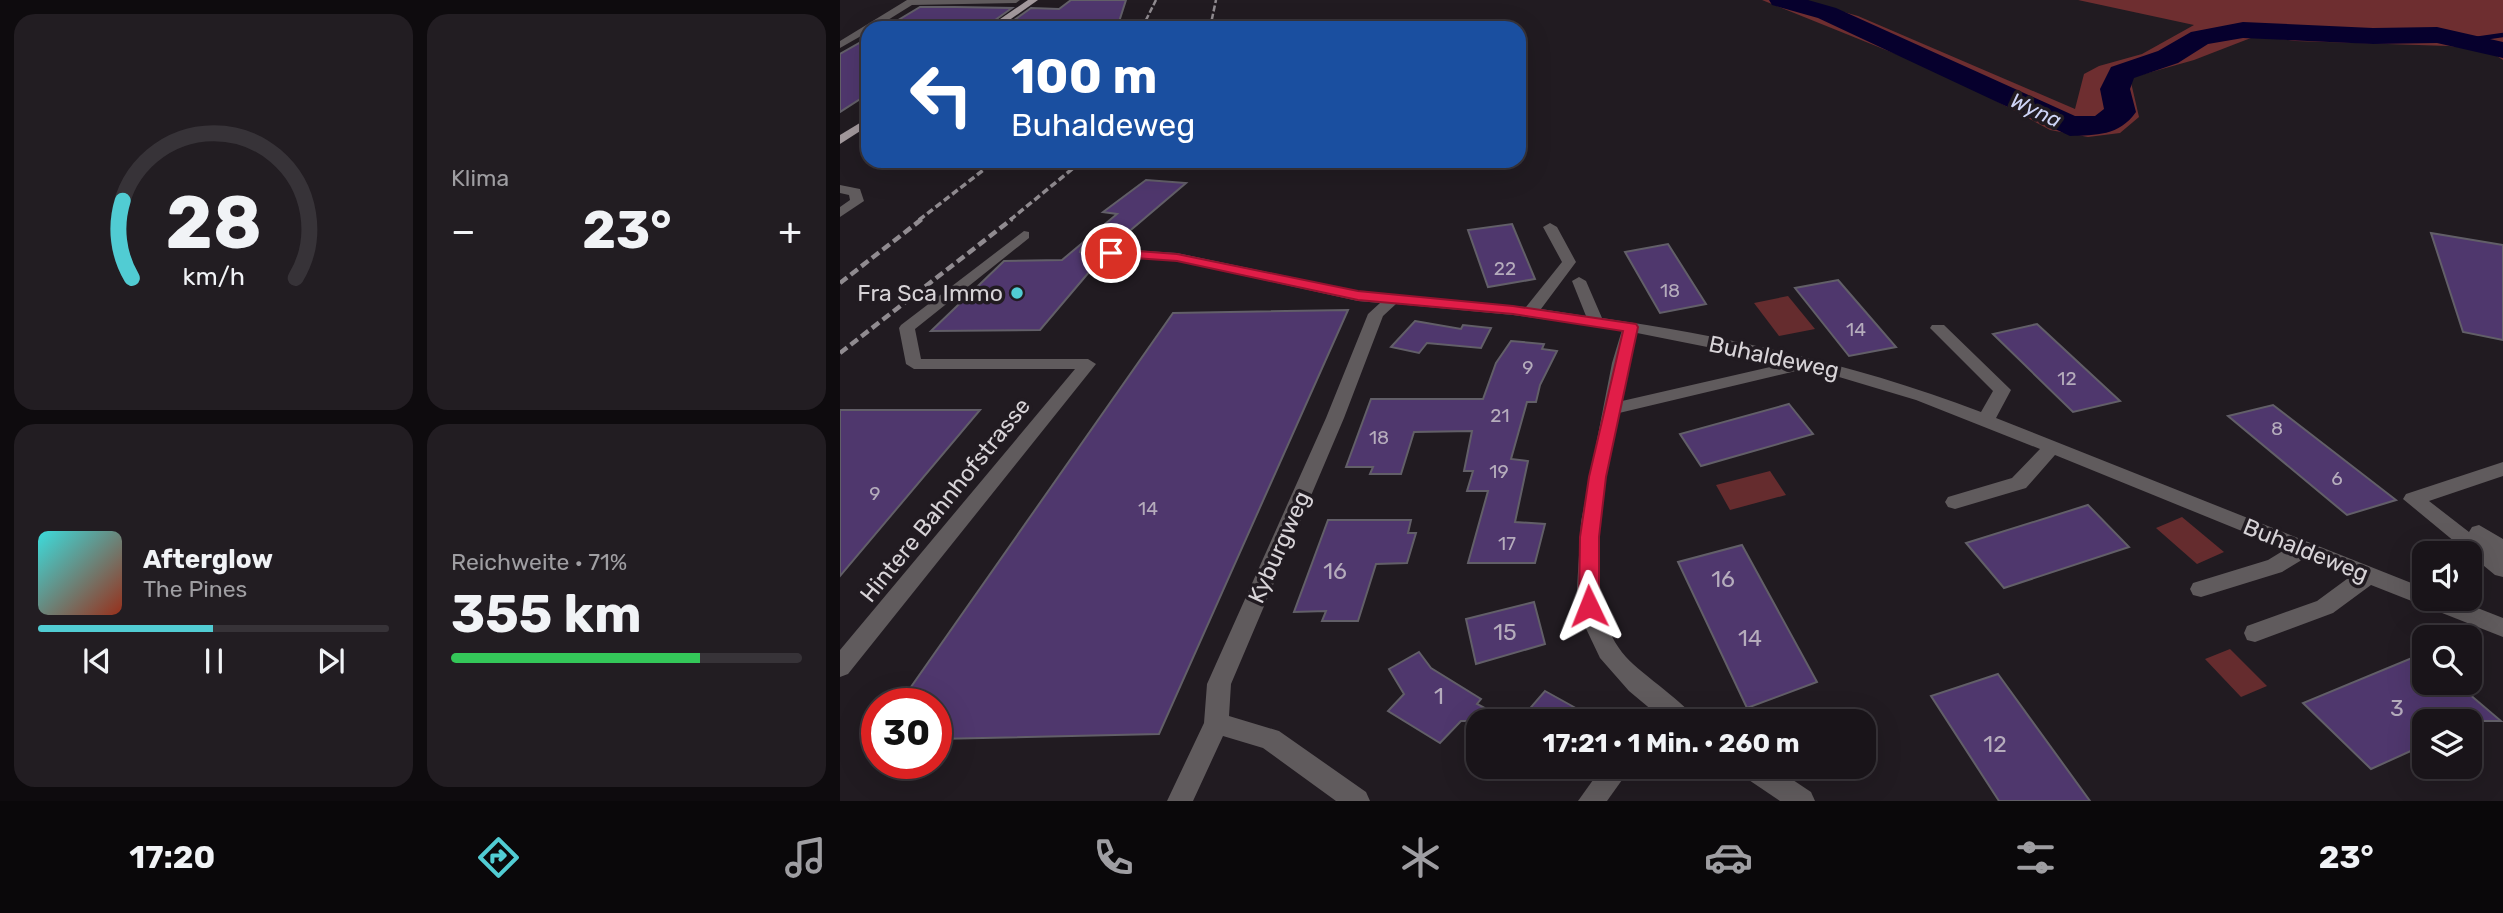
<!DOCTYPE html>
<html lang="de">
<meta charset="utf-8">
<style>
:root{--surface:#191419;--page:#221d22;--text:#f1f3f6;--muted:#9f9ea2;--line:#373338;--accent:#51ccd3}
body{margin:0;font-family:Rubik,sans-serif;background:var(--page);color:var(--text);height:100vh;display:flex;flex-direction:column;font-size:26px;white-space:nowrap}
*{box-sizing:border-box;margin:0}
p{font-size:23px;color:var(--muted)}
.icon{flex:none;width:38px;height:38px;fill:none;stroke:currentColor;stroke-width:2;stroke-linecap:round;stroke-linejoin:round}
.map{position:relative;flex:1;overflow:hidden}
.drawer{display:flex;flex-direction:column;gap:14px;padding:14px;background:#0e0b0e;width:840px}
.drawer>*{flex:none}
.top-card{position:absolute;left:21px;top:21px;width:665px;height:147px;border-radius:21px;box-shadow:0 7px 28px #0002,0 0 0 2px var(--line);background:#1a4fa0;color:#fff;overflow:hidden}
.buttons{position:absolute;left:1572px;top:541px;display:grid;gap:14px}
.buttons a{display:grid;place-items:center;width:70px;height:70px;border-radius:14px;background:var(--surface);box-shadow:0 7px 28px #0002,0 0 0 2px var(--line);font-size:35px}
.speed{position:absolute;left:21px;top:688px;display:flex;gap:14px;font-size:35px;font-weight:700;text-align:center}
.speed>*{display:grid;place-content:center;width:91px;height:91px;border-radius:50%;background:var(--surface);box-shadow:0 7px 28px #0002,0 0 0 2px var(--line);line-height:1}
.speed .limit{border:10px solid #d22;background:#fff;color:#111}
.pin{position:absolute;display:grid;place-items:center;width:60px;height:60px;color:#fff;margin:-30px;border:4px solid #fff;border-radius:50%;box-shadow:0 2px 7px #0007}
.me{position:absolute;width:77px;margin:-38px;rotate:358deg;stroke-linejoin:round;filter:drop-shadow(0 0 5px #0008)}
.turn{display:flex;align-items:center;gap:24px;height:147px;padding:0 35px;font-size:32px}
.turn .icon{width:91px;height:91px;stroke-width:2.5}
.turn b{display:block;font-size:49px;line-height:60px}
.big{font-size:52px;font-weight:700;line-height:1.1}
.drawer .widget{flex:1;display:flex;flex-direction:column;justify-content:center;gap:10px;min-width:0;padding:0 24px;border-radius:21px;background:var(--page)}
.drawer .dial{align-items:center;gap:0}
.dial svg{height:182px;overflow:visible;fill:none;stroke:var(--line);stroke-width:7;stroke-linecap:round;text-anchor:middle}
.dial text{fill:var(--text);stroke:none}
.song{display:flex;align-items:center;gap:21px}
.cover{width:84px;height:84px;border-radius:10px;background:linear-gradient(135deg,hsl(180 70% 55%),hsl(10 70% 35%))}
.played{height:7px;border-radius:4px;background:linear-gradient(90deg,var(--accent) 50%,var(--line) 50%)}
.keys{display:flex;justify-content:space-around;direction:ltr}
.heat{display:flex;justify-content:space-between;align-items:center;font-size:38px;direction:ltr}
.charge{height:10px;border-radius:5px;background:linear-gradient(90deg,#34c759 71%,var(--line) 0)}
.drawer .tiles{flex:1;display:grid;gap:14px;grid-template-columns:repeat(2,1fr)}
.trip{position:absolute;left:626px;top:709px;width:410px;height:70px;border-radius:21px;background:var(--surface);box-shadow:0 7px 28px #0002,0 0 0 2px var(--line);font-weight:700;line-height:70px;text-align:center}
.menu{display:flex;height:112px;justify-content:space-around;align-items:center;background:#0a080a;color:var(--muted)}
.menu .icon{width:49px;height:49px}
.menu .selected{color:var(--accent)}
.menu b{font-size:32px;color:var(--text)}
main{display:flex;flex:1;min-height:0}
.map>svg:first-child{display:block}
</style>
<main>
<section class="drawer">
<div class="tiles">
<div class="widget dial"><svg viewBox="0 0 100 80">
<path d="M14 69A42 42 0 1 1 86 69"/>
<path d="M14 69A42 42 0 0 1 10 35" stroke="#51ccd3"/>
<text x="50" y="56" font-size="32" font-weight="700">28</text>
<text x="50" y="72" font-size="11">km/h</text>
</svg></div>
<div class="widget"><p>Klima</p>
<div class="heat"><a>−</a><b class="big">23°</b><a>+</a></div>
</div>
<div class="widget">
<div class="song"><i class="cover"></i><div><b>Afterglow</b><p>The Pines</p></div></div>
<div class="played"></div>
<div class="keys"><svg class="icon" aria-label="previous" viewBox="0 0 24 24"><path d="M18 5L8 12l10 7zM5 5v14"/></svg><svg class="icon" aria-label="pause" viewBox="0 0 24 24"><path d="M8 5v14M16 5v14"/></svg><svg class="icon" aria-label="next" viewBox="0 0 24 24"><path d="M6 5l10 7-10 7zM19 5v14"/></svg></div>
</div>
<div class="widget"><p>Reichweite · 71%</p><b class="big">355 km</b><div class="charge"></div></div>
</div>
</section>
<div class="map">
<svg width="1663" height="801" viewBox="0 0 1663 801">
<rect width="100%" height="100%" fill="#211b21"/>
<g fill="#652c2e">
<polygon points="948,296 975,329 939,336 914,303"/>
<polygon points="930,471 946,495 890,510 876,485"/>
<polygon points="1342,517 1384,552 1357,564 1316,528"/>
<polygon points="1390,649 1427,686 1401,697 1365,659"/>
</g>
<polygon fill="#6e2e30" points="922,0 961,0 1018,16 1235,109 1244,74 1259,66 1302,54 1354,25 1238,0 1663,0 1663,60 1649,51 1609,46 1455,41 1416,36 1354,60 1290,78 1299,117 1280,133 1248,137 1210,130 1108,75"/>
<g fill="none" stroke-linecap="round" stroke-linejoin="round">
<polyline stroke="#06002d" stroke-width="4.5" points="1628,40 1663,35"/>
<path fill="#06002d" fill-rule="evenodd" d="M929 0H968L996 8 1235 116H1255L1264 109 1260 89 1271 67 1318 51 1351 32 1403 22 1533 28 1597 27 1663 42V58L1597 43 1533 44 1403 38 1368 44 1338 63 1294 78 1290 89 1296 112C1279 136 1256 135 1230 136L978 18 932 5Z"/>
</g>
<g fill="#4f376d" stroke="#625f68" stroke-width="2">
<polygon points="231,0 286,0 277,28 163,28 191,8 219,9"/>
<polygon points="80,7 115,7 172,8 144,28 45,28"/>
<polygon points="28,38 28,94 0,112 0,54"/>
<polygon points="306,180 346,183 272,246 249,244 241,249 240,252 248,257 261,258 200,330 91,331 164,261 222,260 277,214 263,212"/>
<polygon points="672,224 695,279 648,287 628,230"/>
<polygon points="1591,233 1663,245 1663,340 1623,332"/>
<polygon points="828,244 866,304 820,313 785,252"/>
<polygon points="998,280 1056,347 1009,356 955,288"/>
<polygon points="508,310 319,734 96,739 96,704 59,704 333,313"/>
<polygon points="575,321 621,329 623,325 651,328 641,348 587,343 579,353 551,347"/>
<polygon points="1197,324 1280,401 1233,412 1153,334"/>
<polygon points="671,341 704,344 702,349 717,351 700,385 696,402 687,402 671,459 688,461 675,522 705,524 695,563 628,563 648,491 627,491 633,471 624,471 632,431 574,432 561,474 530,474 533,467 506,467 531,399 643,399 656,363"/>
<polygon points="949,404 973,434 861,466 840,434"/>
<polygon points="1433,405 1556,500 1507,515 1388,416"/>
<polygon points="0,410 140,410 0,576"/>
<polygon points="1248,505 1289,547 1164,588 1126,543"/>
<polygon points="488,520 571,520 568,533 576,533 567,563 536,564 518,621 482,621 486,611 454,612"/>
<polygon points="902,545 977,682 907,708 838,562"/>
<polygon points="694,602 705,644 636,664 626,619"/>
<polygon points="579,652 591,668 641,699 637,704 669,721 621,721 600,743 548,711 564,694 549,669"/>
<polygon points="1584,653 1584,682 1615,682 1661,721 1584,721 1584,745 1531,769 1463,703"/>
<polygon points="1158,674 1250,801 1159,801 1091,696"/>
<polygon points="705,691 759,721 679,721"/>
</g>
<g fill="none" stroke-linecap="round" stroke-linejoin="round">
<g fill="#605b5d" fill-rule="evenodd">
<polygon points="67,0 180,0 176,3 72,5 35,28 28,28 28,32 0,48 0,41"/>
<polygon points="0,185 20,189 24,201 0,217 0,207 10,200 9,195 0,193"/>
<path d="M710 223 717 227 736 262 701 309 746 316 732 281 739 277 746 281 762 318C891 337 1019 365 1141 412L1153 391 1090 328 1092 325H1104L1171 390 1156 418 1584 588V598H1612L1663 618V637L1531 585 1493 613 1415 642 1407 640 1404 633 1407 626 1477 601 1511 576 1465 558 1442 572 1361 597 1353 595 1350 589 1353 583 1428 560 1446 549 1215 455 1186 488 1115 509 1108 507 1105 502 1108 497 1172 478 1200 449 1076 400 969 368 779 413C765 482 734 598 786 657 802 675 849 705 856 721H825L789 691 760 658 740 616 737 588 741 522 772 363 782 330 673 315 556 304 543 316 504 418 391 684 389 716 439 731 526 792 530 801H496L423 748 383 736 353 801H327L364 723 367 684 486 418 528 314 540 303 518 301 337 261 249 255 242 251 249 247 337 253 518 291 686 307 722 262 703 227ZM797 333 948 363 782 401Z"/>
<polygon points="184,231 189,232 189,238 75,329 81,359 248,359 256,364 8,674 0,677 0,650 235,369 74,369 66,364 59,328 61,325"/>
<polygon points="1663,462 1663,476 1589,501 1629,532 1632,527 1639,525 1663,539 1663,577 1655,575 1563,499 1566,494"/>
<polygon points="763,766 792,766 767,801 738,801"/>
<polygon points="896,766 932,766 971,792 975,801 940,801 900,774"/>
</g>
<g fill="#a3999d" fill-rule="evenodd">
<polygon points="188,0 198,0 158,28 147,28"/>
<polygon points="28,118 28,126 0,144 0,135"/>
</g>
<g stroke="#908b90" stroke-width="2.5" stroke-dasharray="6 2.5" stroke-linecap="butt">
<polyline points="302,28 316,0"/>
<polyline points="370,28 376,0"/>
</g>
<g stroke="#908b90" stroke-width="3.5" stroke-dasharray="7 3.5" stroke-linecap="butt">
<polyline points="79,220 155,161"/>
<polyline points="170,220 242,161"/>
</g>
<g stroke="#908b90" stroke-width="4.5" stroke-dasharray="9 4.5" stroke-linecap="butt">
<polyline points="0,283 82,219"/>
<polyline points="0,353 172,219"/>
</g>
</g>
<polygon fill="#e11d48" stroke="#92132f" stroke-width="2" points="271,249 337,254 518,291 673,306 796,324 798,327 766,477 759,537 759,606 756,612 742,612 739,606 740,537 749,477 783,331 673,314 518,300 337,261 266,256 265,253"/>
<circle fill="#51ccd3" stroke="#211b21" stroke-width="2.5" cx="177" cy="293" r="7"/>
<g text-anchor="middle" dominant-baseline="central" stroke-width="7" stroke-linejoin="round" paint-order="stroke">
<g font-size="19" fill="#b5acbc">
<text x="665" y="268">22</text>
<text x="830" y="290">18</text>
<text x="1016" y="329">14</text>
<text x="688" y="367">9</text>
<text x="1227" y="378">12</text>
<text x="660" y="415">21</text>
<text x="1437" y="428">8</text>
<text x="539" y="437">18</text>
<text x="659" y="471">19</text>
<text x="1497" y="478">6</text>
<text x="35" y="493">9</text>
<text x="308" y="508">14</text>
<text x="667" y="543">17</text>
</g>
<g font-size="21" font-style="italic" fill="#ced4f7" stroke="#211b21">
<text transform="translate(1196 110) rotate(25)">Wyna</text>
</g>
<g font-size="23" fill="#d7d3d7" stroke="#211b21" text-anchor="end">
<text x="163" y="293">Fra Sca Immo</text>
</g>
<g font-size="23" fill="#d7d3d7" stroke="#211b21">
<text transform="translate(934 357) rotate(12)">Buhaldeweg</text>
<text transform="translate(105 500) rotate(-51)">Hintere Bahnhofstrasse</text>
<text transform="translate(439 547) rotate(-66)">Kyburgweg</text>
<text transform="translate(1466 550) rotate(22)">Buhaldeweg</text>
</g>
<g font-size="23" fill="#b5acbc">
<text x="495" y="571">16</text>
<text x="883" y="579">16</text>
<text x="665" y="632">15</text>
<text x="910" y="638">14</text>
<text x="599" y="696">1</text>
<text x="1557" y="708">3</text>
<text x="1155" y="744">12</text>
</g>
</g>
</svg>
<div class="buttons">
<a><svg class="icon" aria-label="sound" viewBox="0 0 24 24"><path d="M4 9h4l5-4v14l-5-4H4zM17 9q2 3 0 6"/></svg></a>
<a><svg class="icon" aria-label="search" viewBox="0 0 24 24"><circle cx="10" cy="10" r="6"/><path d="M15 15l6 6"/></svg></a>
<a><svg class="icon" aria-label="layers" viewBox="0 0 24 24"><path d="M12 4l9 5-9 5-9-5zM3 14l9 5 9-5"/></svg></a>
</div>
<div class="speed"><div class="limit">30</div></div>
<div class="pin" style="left:271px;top:253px;background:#d93025"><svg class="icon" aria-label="arrive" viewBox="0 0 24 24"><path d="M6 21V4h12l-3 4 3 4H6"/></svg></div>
<svg class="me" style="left:749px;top:606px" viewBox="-20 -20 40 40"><path d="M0-17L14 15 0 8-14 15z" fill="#e11d48" stroke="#fff" stroke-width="4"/></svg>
<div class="trip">17:21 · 1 Min. · 260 m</div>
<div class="top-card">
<div class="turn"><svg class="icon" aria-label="left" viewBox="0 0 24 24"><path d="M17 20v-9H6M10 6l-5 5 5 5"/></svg><div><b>100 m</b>Buhaldeweg</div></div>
</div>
</div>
</main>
<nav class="menu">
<b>17:20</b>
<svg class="icon selected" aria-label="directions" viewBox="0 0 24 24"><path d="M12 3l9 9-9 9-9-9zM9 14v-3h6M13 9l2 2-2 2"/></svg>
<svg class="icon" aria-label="music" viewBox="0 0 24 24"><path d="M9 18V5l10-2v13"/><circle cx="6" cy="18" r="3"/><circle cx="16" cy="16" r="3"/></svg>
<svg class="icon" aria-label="phone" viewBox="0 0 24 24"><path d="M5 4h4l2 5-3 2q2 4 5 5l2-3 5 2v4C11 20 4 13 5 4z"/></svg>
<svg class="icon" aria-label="climate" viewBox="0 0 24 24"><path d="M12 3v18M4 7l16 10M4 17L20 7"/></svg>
<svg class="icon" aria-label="car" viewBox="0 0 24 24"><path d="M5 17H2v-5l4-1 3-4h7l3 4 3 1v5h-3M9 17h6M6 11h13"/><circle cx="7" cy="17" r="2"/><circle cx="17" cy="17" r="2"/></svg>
<svg class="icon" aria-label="filters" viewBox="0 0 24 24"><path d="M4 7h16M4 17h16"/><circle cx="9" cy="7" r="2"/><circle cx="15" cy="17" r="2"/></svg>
<b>23°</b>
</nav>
